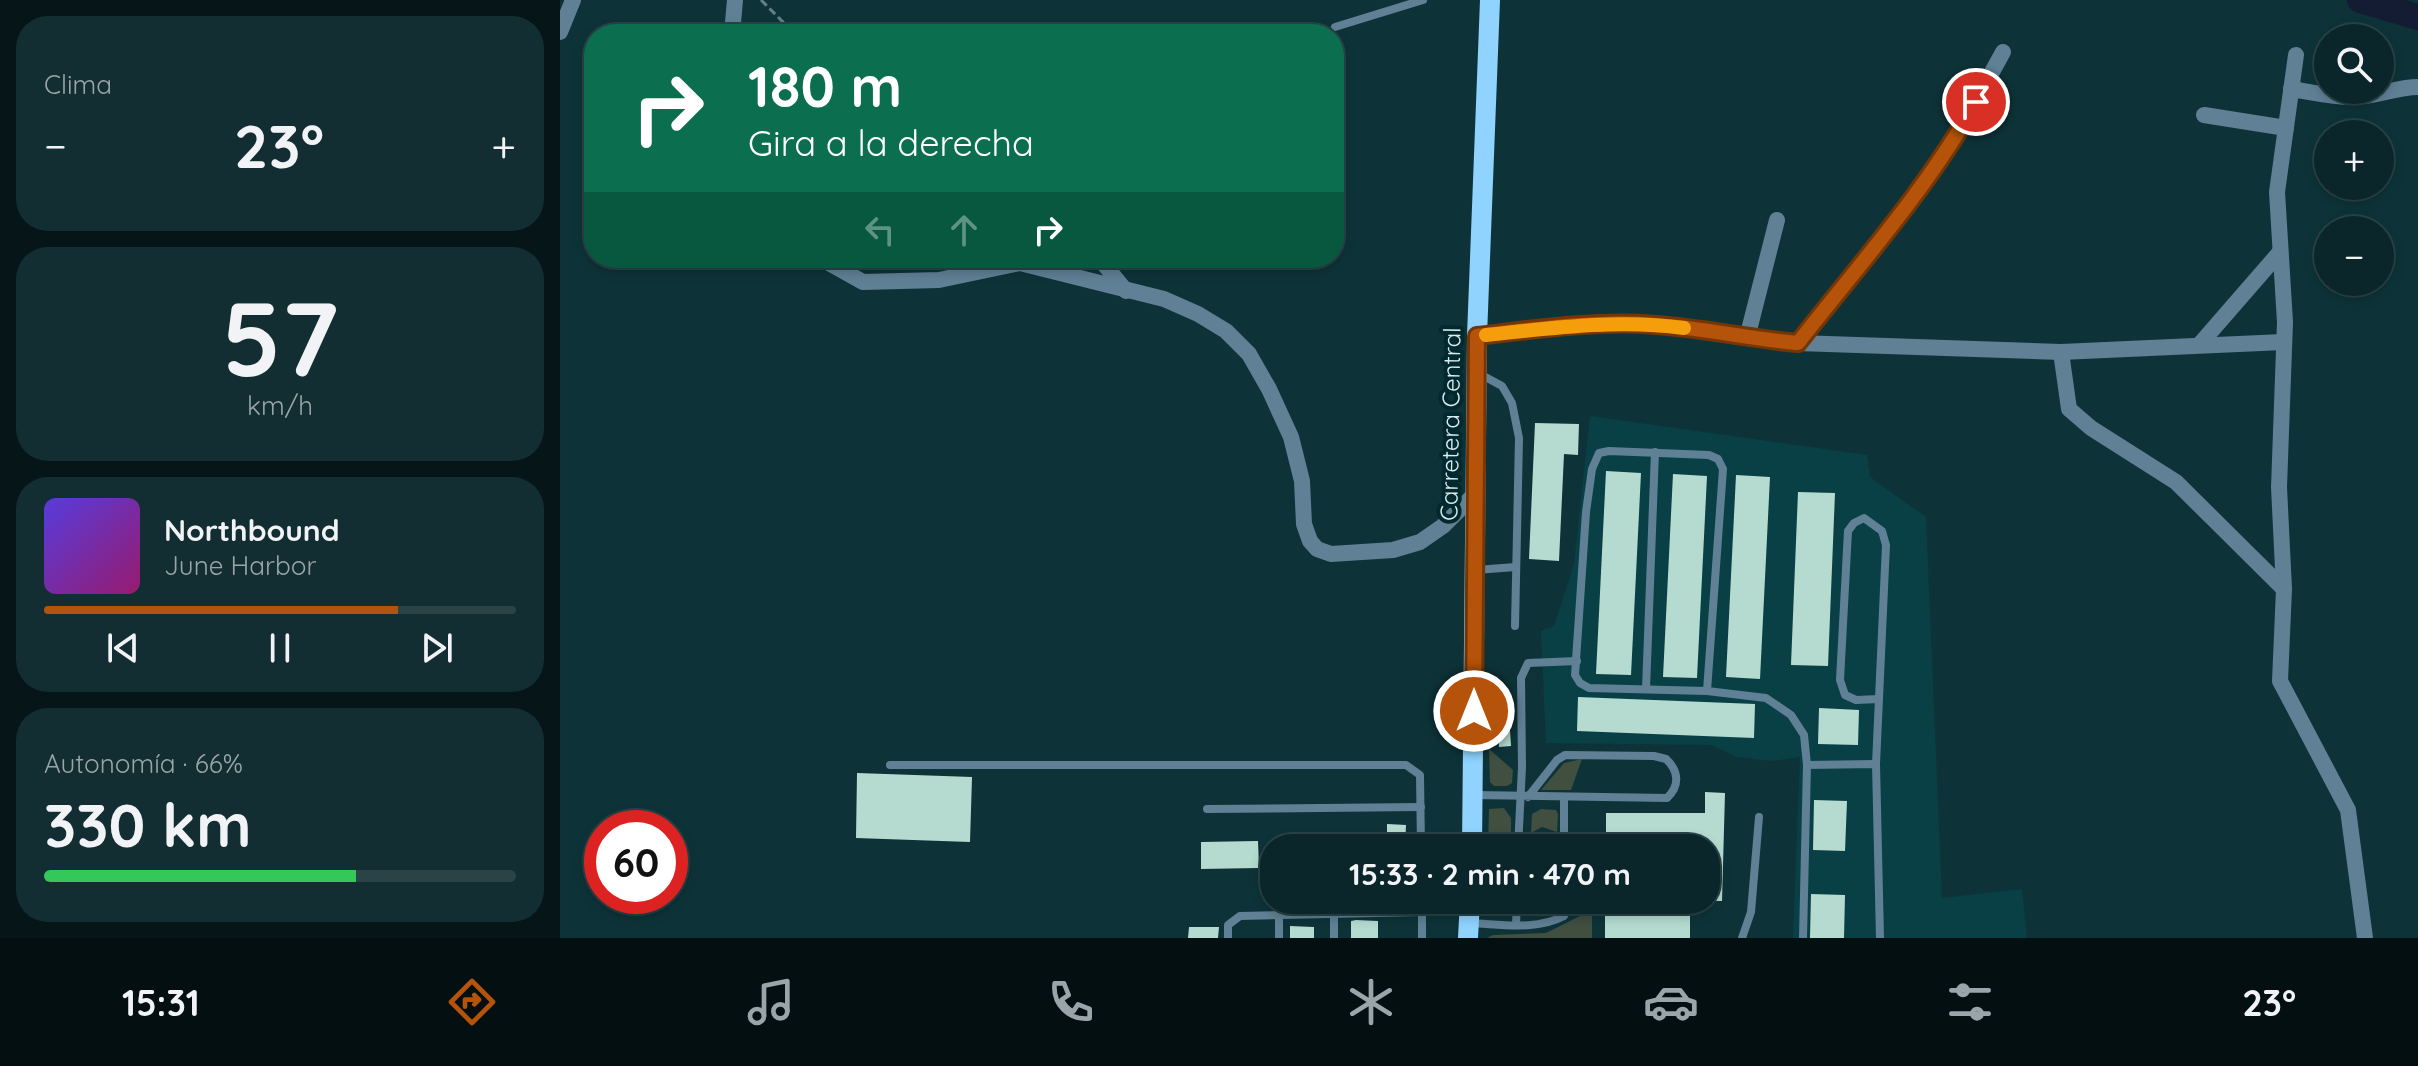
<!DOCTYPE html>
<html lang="es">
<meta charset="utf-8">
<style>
:root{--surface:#0a262a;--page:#132e32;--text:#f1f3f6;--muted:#99a5a8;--line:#2a4347;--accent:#b45309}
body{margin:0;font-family:Quicksand,sans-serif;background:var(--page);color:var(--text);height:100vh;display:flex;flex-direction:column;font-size:30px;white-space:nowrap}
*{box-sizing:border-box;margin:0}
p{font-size:26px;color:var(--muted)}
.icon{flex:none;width:44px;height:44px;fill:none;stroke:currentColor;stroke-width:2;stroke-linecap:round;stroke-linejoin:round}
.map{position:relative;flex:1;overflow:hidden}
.drawer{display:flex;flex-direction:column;gap:16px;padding:16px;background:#061517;width:560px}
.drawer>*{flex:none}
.hud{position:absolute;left:24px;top:24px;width:760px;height:244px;border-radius:32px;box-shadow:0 4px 12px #0003,0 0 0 2px var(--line);background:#0b6e4f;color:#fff;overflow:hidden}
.buttons{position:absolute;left:1754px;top:24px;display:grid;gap:16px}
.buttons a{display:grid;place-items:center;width:80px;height:80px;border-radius:50%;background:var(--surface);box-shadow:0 4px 12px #0003,0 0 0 2px var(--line);font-size:40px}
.speed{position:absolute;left:24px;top:810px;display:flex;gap:16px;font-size:40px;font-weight:700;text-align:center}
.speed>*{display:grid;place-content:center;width:104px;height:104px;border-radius:50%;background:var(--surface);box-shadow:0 4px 12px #0003,0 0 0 2px var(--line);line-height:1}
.speed .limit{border:12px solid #d22;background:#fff;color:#111}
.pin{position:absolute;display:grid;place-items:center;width:68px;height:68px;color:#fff;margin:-34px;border:4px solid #fff;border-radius:50%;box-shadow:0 2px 8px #0007}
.me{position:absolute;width:88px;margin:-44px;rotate:0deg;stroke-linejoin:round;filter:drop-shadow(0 0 6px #0008)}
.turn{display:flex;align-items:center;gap:28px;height:168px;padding:0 32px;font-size:36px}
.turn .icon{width:104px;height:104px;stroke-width:2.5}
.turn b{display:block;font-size:56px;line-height:68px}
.lanes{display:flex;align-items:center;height:76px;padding:0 32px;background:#0003;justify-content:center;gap:40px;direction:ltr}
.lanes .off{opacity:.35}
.big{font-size:60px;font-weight:700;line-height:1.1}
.drawer .card{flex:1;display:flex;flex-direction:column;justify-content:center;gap:12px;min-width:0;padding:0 28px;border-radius:32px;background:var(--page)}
.drawer .dial{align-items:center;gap:0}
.dial b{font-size:104px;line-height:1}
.song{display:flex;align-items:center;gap:24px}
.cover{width:96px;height:96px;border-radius:12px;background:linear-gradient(135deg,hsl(250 70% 55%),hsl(320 70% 35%))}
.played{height:8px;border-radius:4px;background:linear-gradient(90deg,var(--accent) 75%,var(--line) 75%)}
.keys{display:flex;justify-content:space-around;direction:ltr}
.heat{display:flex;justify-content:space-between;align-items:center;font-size:44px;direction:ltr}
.charge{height:12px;border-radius:6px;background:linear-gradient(90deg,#34c759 66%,var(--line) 0)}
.trip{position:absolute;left:700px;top:834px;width:460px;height:80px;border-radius:32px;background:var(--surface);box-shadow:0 4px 12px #0003,0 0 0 2px var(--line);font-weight:700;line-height:80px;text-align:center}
.dock{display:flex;height:128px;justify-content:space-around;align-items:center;background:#040f11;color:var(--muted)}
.dock .icon{width:56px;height:56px}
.dock .selected{color:var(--accent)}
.dock b{font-size:36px;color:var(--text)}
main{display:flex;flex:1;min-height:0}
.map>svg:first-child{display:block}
</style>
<main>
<section class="drawer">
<div class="card"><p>Clima</p>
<div class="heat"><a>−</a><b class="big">23°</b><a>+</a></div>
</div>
<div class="card dial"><b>57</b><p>km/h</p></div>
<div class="card">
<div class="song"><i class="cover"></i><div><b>Northbound</b><p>June Harbor</p></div></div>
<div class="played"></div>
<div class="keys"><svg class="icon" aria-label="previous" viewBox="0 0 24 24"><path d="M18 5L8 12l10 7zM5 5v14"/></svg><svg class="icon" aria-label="pause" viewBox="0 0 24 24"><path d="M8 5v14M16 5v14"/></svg><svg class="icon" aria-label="next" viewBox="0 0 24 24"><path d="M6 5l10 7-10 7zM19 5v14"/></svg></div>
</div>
<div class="card"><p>Autonomía · 66%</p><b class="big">330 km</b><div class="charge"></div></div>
</section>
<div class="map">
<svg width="1858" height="938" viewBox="0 0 1858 938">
<rect width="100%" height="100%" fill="#0d3338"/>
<polygon fill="#094045" points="1030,416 1307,455 1310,477 1366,517 1382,898 1462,889 1467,938 1233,938 1240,757 1212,761 1177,757 1152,745 986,743 981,631 994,626 1014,564"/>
<g fill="#404f40">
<polygon points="929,749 953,770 952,783 947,786 934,786 930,782"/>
<polygon points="1022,759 1011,790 981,790 1004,763"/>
<polygon points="944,808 951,818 951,848 928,848 929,809"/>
<polygon points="981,809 996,810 998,814 997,832 982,827 971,833 972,814"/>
<polygon points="927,900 951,900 951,901 948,910 926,912"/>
<polygon points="970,900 992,900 989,909 982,913 969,912"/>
<polygon points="1032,910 1032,938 927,938 933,935 986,933"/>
</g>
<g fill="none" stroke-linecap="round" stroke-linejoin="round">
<polyline stroke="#141c34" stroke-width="26" points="1800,0 1858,17"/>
</g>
<g fill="#b5dbd0">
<polygon points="975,423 1019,424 1018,455 1004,454 999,561 969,559"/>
<polygon points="1046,471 1081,473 1071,675 1036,674"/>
<polygon points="1113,474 1147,476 1137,678 1103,677"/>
<polygon points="1176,475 1210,477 1200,679 1166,677"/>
<polygon points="1238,492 1275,493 1268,666 1231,665"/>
<polygon points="1018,697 1195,704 1194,738 1017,731"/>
<polygon points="1259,708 1299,710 1298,745 1258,744"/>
<polygon points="949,714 951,746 939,747 937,715"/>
<polygon points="297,773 412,777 410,842 296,838"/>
<polygon points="1145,792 1165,793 1162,901 1146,901 1146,848 1046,848 1046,813 1145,813"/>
<polygon points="1254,800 1287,801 1285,851 1253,850"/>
<polygon points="827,824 846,825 845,848 827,848"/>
<polygon points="698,841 699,868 641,869 641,842"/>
<polygon points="1251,894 1285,895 1284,938 1250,938"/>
<rect x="1045" y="900" width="85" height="38"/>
<polygon points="796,920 818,921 818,938 791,938 791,921"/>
<polygon points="730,926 754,927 754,938 730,938"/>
<polygon points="629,927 659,927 658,938 628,938"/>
</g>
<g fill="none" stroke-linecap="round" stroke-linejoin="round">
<polyline stroke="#628084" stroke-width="3" stroke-dasharray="8 4" stroke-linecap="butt" points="201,0 235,34"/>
<g stroke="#608095" stroke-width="8">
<polyline points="775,27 863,0"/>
<polyline points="918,373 942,386 952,403 959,438 955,626"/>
<polygon points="1049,451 1149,455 1158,459 1163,469 1147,691 1029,688 1020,683 1015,675 1026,512 1032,469 1039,453"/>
<polyline points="915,570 956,567"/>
<polyline points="1086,689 1095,452"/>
<polyline points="1147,691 1206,698 1231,715 1244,735 1247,765 1243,938"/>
<polyline points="1316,764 1326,545 1322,531 1304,518 1294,523 1288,531 1280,680 1285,695 1296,700 1319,699"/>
<polyline points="330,765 846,765 860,775 861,848"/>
<polyline points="1247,765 1316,764 1320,938"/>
<path d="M913 795 1107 798C1120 786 1119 771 1106 759L1094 756 1005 755 997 760 968 797"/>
<polyline points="1004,798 1004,848"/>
<polyline points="647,809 861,807"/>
<polyline points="958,848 962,767 961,678 968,663 1017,661"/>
<polyline points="707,874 714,871"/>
<polyline points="862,900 862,938"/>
<polyline points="719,914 719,938"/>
<path d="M910 923C940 924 976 931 1004 916V900"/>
<polyline points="956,925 957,900"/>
<polyline points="668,938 668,925 680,916 862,912"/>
<polyline points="774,938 774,912"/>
<polyline points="1182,938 1191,912 1199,817"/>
</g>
<g stroke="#608095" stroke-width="16">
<polyline points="0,32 13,0"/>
<polyline points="172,34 175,0"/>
<polyline points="1736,55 1717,192 1725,322 1719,487 1724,589 1720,681 1788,810 1805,938"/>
<path d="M1731 89C1752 92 1774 98 1795 97 1816 97 1836 87 1858 87"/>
<polyline points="1644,115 1726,128"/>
<polyline points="260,258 303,282 379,280 460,263 604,299 638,314 666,331 689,354 709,389 731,437 742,481 744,524 750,541 757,549 771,554 833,550 860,542 883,526 915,494"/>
<polyline points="539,258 566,291"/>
<polyline points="917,336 1044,324 1095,324 1187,338 1238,343 1501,352 1723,342"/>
<polyline points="1187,338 1217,220"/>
<polyline points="1238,343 1360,189 1402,127 1443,52"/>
<polyline points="1640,344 1720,252"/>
<polyline points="1501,352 1509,409 1531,428 1616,482 1724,589"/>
</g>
<g stroke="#8fd3fe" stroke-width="20">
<polyline points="912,848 917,336 930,0"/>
<polyline points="908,938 910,900"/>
</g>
</g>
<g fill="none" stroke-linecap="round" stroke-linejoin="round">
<defs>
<path id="route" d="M914 711 917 336C976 329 1037 320 1096 325 1143 328 1190 339 1238 343 1299 265 1367 189 1416 102"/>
</defs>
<use href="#route" stroke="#753606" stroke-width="20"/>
<use href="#route" stroke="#b45309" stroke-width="14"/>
<path stroke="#f59e0b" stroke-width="14" d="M926 335C992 328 1058 319 1124 328"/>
</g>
<g text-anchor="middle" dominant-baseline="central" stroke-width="8" stroke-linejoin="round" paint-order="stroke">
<g font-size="24" fill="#daeef1" stroke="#01292e">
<text transform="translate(890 424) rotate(-89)">Carretera Central</text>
</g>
</g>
</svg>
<div class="buttons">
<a><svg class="icon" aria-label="search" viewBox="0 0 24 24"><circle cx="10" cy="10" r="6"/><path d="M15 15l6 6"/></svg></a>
<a>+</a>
<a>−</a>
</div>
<div class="speed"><div class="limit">60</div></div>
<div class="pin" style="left:1416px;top:102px;background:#d93025"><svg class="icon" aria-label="arrive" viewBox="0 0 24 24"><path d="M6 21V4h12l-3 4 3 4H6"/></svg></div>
<svg class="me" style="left:914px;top:711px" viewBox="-20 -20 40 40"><circle r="17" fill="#b45309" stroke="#fff" stroke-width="3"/><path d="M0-11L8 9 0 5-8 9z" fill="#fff"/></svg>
<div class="trip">15:33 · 2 min · 470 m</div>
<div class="hud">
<div class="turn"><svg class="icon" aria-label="right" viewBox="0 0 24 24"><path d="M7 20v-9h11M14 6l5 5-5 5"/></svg><div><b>180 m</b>Gira a la derecha</div></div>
<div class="lanes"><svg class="icon off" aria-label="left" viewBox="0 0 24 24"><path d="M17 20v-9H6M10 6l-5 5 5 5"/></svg><svg class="icon off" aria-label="ahead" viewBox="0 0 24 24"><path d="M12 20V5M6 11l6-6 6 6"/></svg><svg class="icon" aria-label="right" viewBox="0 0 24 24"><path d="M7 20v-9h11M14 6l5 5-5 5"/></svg></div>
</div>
</div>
</main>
<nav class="dock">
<b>15:31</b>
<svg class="icon selected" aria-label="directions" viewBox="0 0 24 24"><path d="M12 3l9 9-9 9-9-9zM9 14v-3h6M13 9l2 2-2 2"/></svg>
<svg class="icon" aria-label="music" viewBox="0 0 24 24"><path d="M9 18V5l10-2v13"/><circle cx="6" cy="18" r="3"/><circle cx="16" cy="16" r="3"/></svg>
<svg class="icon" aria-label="phone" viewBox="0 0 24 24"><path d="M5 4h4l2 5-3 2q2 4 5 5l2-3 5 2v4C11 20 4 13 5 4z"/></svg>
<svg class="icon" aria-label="climate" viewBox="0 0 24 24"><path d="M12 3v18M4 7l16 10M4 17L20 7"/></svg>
<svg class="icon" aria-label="car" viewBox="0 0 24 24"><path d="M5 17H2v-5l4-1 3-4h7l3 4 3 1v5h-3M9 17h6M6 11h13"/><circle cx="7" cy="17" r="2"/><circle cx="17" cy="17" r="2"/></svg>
<svg class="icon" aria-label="filters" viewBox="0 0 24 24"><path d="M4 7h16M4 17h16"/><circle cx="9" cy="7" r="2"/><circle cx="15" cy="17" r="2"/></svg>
<b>23°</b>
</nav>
